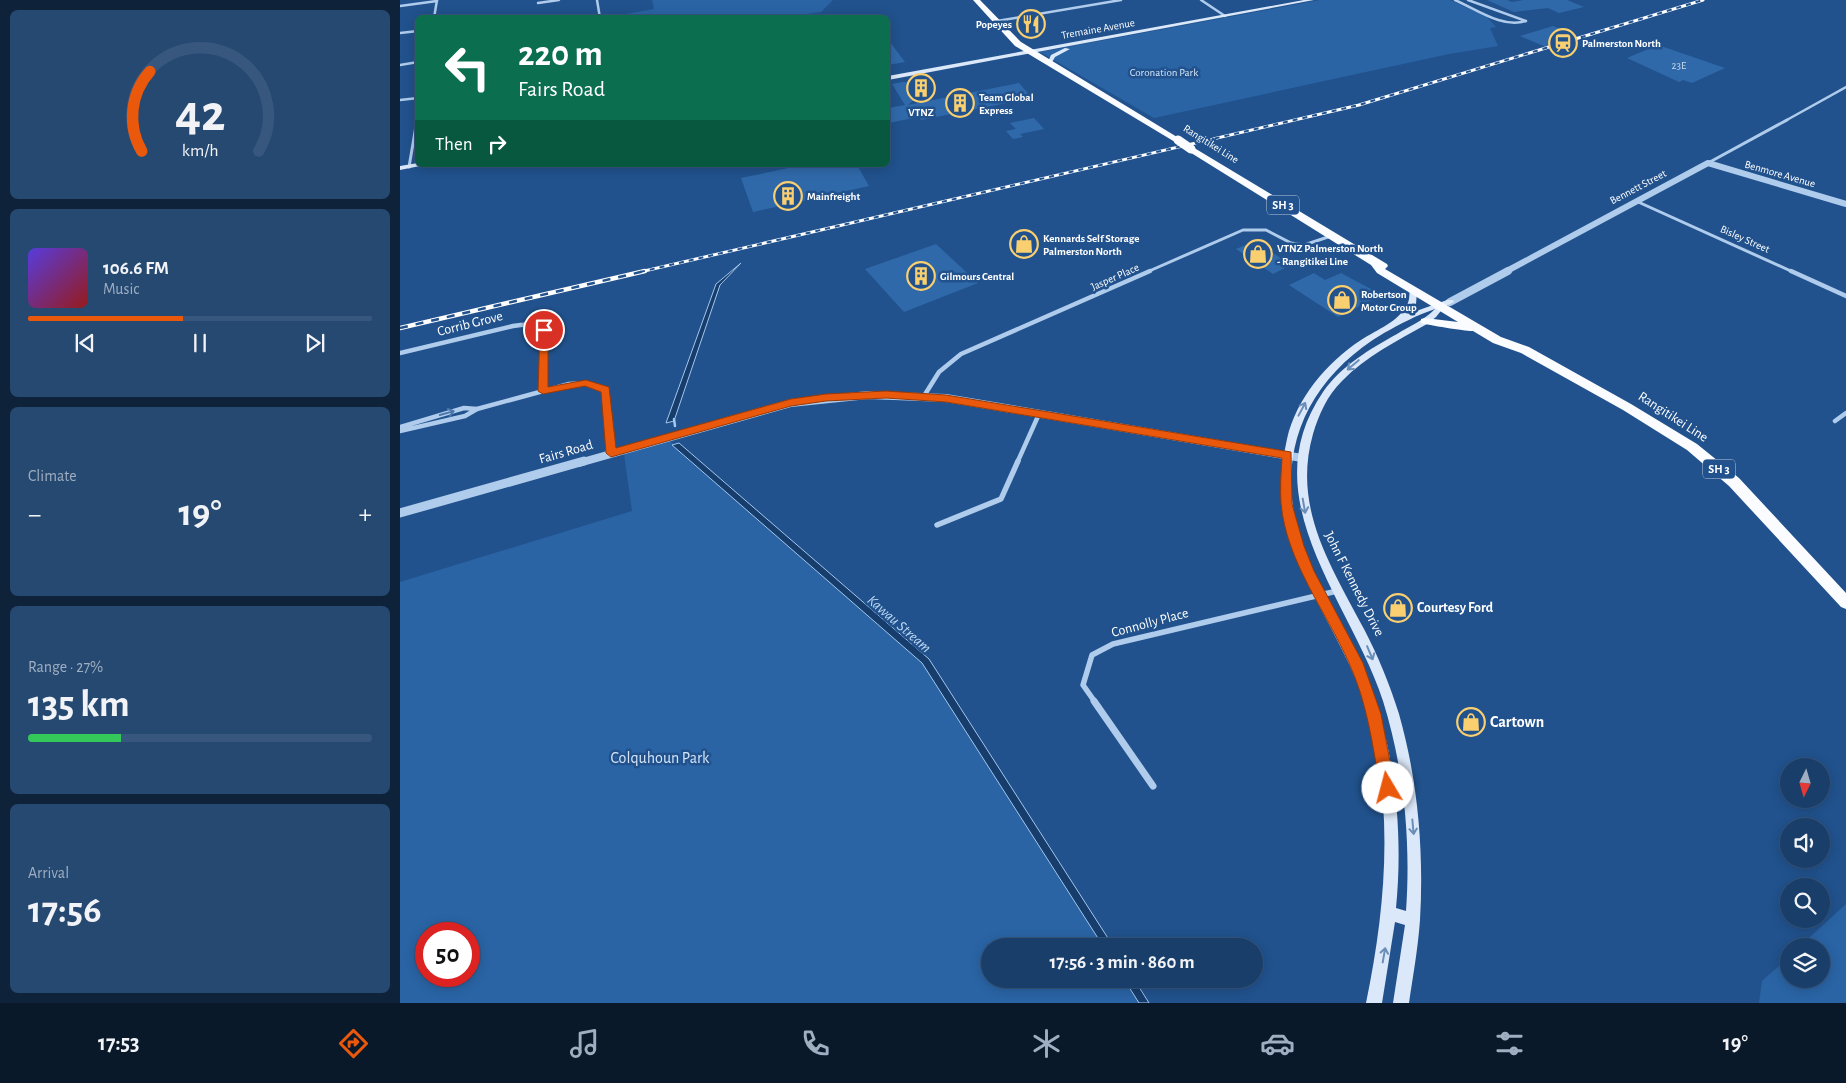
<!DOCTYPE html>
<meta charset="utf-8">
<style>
:root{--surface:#193e6a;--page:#264972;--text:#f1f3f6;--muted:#9faec1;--line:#37577e;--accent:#ea580c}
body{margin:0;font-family:"Alegreya Sans",sans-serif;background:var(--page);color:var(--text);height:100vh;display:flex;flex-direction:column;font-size:19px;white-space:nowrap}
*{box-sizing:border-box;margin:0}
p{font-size:16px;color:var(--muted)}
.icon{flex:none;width:28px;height:28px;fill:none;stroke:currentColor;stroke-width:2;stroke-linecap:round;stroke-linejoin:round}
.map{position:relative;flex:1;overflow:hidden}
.sheet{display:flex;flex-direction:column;gap:10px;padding:10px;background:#0e223a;width:400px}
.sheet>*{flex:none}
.hud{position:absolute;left:15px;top:15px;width:475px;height:152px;border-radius:8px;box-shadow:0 2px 12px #0003,0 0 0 1px var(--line);background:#0b6e4f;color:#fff;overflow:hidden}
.needle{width:32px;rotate:185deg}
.fabs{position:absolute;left:1380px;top:758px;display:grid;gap:10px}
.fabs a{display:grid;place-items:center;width:50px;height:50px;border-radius:50%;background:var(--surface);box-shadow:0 2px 12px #0003,0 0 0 1px var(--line);font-size:25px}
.speed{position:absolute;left:15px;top:922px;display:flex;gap:10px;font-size:25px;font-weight:700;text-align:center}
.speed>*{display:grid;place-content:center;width:65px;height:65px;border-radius:50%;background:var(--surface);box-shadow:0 2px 12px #0003,0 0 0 1px var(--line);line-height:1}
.speed .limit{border:8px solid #d22;background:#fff;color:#111}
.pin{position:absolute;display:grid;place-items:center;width:42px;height:42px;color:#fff;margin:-21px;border:2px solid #fff;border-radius:50%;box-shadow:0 1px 5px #0007}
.me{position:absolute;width:55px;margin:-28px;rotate:352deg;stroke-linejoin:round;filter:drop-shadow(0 0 4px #0008)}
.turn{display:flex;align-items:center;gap:18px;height:105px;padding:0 20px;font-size:22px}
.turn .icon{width:65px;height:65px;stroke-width:2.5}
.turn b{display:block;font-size:35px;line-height:42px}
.then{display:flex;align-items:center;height:48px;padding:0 20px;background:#0003;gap:10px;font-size:19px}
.big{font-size:38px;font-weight:700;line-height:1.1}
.sheet .tile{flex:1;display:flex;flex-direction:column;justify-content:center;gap:8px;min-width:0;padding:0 18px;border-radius:8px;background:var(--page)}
.sheet .dial{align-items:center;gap:0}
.dial svg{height:130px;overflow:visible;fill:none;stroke:var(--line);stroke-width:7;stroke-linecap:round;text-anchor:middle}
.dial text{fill:var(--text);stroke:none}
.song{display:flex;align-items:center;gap:15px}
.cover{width:60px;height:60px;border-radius:8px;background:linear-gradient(135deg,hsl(250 70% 55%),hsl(0 70% 35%))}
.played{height:5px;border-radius:2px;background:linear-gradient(90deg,var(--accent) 45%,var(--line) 45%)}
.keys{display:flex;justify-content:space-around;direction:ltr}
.heat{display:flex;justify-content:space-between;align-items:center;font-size:28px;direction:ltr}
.charge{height:8px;border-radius:4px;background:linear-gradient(90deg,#34c759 27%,var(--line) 0)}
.trip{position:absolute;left:581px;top:938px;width:282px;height:50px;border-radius:25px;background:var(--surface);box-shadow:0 2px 12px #0003,0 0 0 1px var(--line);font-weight:700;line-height:50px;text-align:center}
.dock{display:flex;height:80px;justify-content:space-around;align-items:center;background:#0a192a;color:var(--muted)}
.dock .icon{width:35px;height:35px}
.dock .active{color:var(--accent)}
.dock b{font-size:22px;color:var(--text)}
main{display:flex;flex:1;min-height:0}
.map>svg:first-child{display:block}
</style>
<main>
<section class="sheet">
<div class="tile dial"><svg viewBox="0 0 100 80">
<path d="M14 69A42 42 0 1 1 86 69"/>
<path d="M14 69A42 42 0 0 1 19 20" stroke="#ea580c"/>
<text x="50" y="56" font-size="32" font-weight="700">42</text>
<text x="50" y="72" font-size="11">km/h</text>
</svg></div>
<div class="tile">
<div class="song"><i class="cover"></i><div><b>106.6 FM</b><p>Music</p></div></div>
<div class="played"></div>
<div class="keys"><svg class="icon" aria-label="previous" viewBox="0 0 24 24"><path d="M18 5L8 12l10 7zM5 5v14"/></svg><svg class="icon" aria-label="pause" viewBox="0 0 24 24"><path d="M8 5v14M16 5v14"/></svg><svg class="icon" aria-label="next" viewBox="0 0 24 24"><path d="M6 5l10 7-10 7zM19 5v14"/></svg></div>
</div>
<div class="tile"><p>Climate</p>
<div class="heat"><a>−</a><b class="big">19°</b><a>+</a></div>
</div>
<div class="tile"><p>Range · 27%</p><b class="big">135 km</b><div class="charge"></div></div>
<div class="tile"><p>Arrival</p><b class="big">17:56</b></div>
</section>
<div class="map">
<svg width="1446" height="1003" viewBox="0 0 1446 1003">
<rect width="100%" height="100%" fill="#21528d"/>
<g fill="#2a64a5" fill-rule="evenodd">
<polygon points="252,0 433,0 421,12 386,17 210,17 254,9"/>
<polygon points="920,0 1050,0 1086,16 1096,27 1090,28 1098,46 1049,54 754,118 640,52"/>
<path d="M270 441 525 662 708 946H590V979H729L744 1003H0V582L232 511 224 454ZM26 934H69V976H26Z"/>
<polygon points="1446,904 1446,1003 1359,1003 1362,981 1389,957 1389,979 1421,979 1421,946 1400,946"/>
</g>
<g fill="#173d6c" stroke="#a3c7ed">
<polygon points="341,263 320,285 274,421 266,423 316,284"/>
<polygon points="279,443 529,659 713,946 703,946 522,663 272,445"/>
<polygon points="724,979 734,979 749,1003 739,1003"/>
</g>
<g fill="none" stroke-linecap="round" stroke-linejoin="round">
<polyline stroke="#a3c7ed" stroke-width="2.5" points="274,419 275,426"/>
</g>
<g fill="#3069aa">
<polygon points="1087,0 1107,0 1112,2 1124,0 1167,0 1184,7 1159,13 1148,8 1114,12"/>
<polygon points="1153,26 1179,37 1146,47 1120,36"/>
<polygon points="488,39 496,50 505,62 488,65"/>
<polygon points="1258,45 1325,68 1292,83 1283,80 1279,82 1227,58"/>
<polygon points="503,82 532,84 508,105 619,83 632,98 521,120 519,117 488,123 488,108 505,105 492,84"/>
<polygon points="634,118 644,129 620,134 623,137 613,139 606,131 616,129 610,123"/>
<polygon points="403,165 457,165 469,186 353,212 341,178"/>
<polygon points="855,241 891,265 873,274 836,249"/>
<polygon points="536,244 578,283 504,312 465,269"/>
<polygon points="914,273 925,280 941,273 982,295 938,317 889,285"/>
</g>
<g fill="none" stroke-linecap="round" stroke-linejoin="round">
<g stroke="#afccec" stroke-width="2.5">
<polyline points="197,0 200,18"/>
<polyline points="801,0 825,16"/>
<path d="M1055 0C1076 9 1103 29 1126 21L1068 0"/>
<polyline points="138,3 159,0"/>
<polyline points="0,6 37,1"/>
<polyline points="34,18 37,0"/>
<polyline points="597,21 721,0"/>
<polyline points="0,33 18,31"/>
<polyline points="0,65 18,62"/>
<polyline points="0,100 18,98"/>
<polyline points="17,121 18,114"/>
<polyline points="1385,121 1446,87"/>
</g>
<g stroke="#afccec" stroke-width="3">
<polyline points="1308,163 1387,120"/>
<polyline points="9,167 17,120"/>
<polyline points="1236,201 1393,272"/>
<polyline points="747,272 843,230 866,230 891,243 904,245 931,236"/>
</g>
<g stroke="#afccec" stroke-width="4.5">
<polyline points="1391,271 1446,296"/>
<path d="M0 353 113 326C125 324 133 323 144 331L143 391"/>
<polyline points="524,396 539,372 561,354 750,271"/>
<polyline points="77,409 169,384 186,383 206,390 211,453"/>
<polyline points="1435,421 1446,413"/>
<polyline points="0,427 64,408 77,409 65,416 0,431"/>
<polyline points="617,463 639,414"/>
</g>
<g stroke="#afccec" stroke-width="5.5">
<polyline points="537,525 601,499 618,461"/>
<polyline points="695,702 683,685 692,655 713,644 937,591"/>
</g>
<polyline stroke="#afccec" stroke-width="7" points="694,701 753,786"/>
<polyline stroke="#afccec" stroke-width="6" points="1105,272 1308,163 1446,204"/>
<g stroke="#afccec" stroke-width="8">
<polyline points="1050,302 1108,271"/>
<polyline points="179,463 391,403 468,395 546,398 902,458"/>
</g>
<polyline stroke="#afccec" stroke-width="9" points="0,513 184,461"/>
<g fill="#dbe8f9" fill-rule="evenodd">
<polygon points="904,0 914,0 488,80 488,76"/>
<polygon points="665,48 670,49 655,57 651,64 647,64 651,55"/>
<polygon points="18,163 18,165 21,165 20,166 0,170 0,166"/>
<path d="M1010 289H1016L1017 291 1016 304 1008 314 1047 300H1053L1054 302 1044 307 1036 317 1027 324C997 341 966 356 942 381 927 396 919 414 913 434 892 508 931 566 964 629 978 656 990 685 999 714 1018 781 1024 851 1020 920 1018 948 1013 976 1009 1003H993L1005 925 995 922 982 1003H966C986 907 994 809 968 713 949 646 901 589 885 521 879 494 881 466 887 439 896 399 927 362 961 340 978 329 998 322 1007 305 1010 300 1009 294 1010 289ZM1035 309C1024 320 1010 326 997 334 970 349 941 366 923 392 850 499 951 601 983 701 1004 768 1011 841 1006 911L996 908C1003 837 996 763 974 695 957 644 923 600 904 549 871 460 903 381 984 333 1000 324 1017 315 1035 309Z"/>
</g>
<g fill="#fafcff" fill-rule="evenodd">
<polygon points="573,0 580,0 621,42 782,140 775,142 615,46"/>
<path d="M791 146 987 264 988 266 985 269 1101 337 1129 347 1231 404 1297 444 1339 478 1446 593V609L1441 607 1329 486 1287 450 1223 410 1121 353 1093 343 1073 331C1070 332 1028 325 1021 323V319L1025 318 1058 322 977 273 971 265 788 151V147Z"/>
</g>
<defs>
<polyline id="rail-far1" points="240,272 959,105 1303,0"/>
<polyline id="rail" points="0,328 245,271"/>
</defs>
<use href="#rail-far1" stroke="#fff" stroke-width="3"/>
<use href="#rail" stroke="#fff" stroke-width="4.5"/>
<use href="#rail-far1" stroke="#21528d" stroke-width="2" stroke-dasharray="5" stroke-linecap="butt"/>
<use href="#rail" stroke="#21528d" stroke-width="2.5" stroke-dasharray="8" stroke-linecap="butt"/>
<polyline stroke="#fafcff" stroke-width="9" points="778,140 791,149"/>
</g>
<defs><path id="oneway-shaft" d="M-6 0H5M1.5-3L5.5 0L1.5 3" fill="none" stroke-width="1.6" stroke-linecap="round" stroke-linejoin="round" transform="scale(1.25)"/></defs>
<g stroke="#6b8eb8">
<use href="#oneway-shaft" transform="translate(953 365) rotate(140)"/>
<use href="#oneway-shaft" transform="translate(902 409) rotate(-62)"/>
<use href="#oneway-shaft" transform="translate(904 506) rotate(80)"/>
<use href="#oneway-shaft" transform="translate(970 653) rotate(67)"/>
<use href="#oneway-shaft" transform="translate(1013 827) rotate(85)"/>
<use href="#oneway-shaft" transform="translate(984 955) rotate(-80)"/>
</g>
<use stroke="#4c77aa" href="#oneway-shaft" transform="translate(47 413) rotate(-15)"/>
<path fill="#ea580c" stroke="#983908" d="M140 328 148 330V387L186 380 209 387 216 448 391 399 426 394 486 391 546 395 891 452 892 504 904 546 914 571 963 663 981 714 995 788 993 793 988 795 982 793 980 788C973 746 967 702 949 663 926 611 886 561 881 503 880 488 881 473 882 458L546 402 486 398 426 401 391 406 211 457 206 453 201 392 185 386 143 394 138 391Z"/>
<defs>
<symbol id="restaurant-ring" viewBox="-11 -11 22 22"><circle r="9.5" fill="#21528d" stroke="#f9cf70" stroke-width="1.5"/><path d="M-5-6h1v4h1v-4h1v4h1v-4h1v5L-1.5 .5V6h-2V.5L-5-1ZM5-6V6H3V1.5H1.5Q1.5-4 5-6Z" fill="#f9cf70"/></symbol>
<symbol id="station-ring" viewBox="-11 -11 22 22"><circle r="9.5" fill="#21528d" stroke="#f9cf70" stroke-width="1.5"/><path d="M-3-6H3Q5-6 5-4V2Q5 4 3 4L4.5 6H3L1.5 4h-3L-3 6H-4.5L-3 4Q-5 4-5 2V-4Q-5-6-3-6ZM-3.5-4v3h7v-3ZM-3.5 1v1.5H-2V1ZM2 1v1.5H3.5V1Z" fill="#f9cf70"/></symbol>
<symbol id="building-ring" viewBox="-11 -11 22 22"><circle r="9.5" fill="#21528d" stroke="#f9cf70" stroke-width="1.5"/><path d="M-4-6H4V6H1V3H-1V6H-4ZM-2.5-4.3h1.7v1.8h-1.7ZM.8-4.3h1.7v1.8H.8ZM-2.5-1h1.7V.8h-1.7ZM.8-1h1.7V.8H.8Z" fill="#f9cf70"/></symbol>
<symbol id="shop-ring" viewBox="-11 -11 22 22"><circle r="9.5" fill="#21528d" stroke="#f9cf70" stroke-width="1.5"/><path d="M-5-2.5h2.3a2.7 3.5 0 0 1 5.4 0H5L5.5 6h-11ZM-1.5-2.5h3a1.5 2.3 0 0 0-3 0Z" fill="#f9cf70"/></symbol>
</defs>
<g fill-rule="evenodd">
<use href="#restaurant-ring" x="615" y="8" width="32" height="32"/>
<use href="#station-ring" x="1147" y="27" width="32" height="32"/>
<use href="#building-ring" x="505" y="72" width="32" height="32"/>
<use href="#building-ring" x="544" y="87" width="32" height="32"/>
<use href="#building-ring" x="372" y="180" width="32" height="32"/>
<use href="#shop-ring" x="608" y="228" width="32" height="32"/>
<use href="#shop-ring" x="842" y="238" width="32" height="32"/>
<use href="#building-ring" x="505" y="260" width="32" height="32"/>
<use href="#shop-ring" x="926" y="284" width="32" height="32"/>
<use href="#shop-ring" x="982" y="592" width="32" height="32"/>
<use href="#shop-ring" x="1055" y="706" width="32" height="32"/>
</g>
<g text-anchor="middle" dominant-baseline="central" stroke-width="5" stroke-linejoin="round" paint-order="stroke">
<g font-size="11" font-weight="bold" fill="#fff" stroke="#21528d" text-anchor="start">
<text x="612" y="24" text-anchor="end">Popeyes</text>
<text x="1182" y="43">Palmerston North</text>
<text x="579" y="97">Team Global<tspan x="579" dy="13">Express</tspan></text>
<text x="521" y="112" text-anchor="middle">VTNZ</text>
<text x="407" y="196">Mainfreight</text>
<text x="643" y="238">Kennards Self Storage<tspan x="643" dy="13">Palmerston North</tspan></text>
<text x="877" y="248">VTNZ Palmerston North<tspan x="877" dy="13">- Rangitikei Line</tspan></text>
<text x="540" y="276">Gilmours Central</text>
<text x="961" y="294">Robertson<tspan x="961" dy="13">Motor Group</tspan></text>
</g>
<g font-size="11" fill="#fff" stroke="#21528d">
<text transform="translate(698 29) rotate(-10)">Tremaine Avenue</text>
<text transform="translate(811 144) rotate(32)">Rangitikei Line</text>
<text transform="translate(1380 174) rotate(16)">Benmore Avenue</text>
<text transform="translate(1238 187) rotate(-28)">Bennett Street</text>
<text transform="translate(1345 239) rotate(24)">Bisley Street</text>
<text transform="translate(715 277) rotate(-24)">Jasper Place</text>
</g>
<g font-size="11" fill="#cbdaea">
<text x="1279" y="65">23E</text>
</g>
<g font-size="11" fill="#d4e5f9" stroke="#21528d">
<text x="764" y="72">Coronation Park</text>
</g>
<g fill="#21528d" stroke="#bccbdd" stroke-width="1">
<rect x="867" y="195.5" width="32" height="19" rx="4"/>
<rect x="1303" y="459.5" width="32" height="19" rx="4"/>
</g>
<g font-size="12" font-weight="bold" fill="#fff">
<text x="883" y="205">SH 3</text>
<text x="1319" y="469">SH 3</text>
</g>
<g font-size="14" fill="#fff" stroke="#21528d">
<text transform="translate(70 324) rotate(-14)">Corrib Grove</text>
<text transform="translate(1273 417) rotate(33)">Rangitikei Line</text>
<text transform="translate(166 452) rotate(-16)">Fairs Road</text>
<text transform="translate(954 584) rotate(63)">John F Kennedy Drive</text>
<text transform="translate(750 623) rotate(-15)">Connolly Place</text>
</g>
<g font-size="14" font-weight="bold" fill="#fff" stroke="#21528d" text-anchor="start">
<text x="1017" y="608">Courtesy Ford</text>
</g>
<g font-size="15" font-style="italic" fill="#bbd6f3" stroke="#21528d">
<text transform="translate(499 624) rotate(41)">Kawau Stream</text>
</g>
<g font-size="16" font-weight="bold" fill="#fff" stroke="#21528d" text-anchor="start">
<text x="1090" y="722">Cartown</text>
</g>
<g font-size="16" fill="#d4e5f9" stroke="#21528d">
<text x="260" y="758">Colquhoun Park</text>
</g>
</g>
</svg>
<div class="fabs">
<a><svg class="needle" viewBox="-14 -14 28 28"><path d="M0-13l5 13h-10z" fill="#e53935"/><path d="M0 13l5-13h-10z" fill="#9faec1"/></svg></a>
<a><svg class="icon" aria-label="sound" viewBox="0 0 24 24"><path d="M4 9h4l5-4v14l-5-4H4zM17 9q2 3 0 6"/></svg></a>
<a><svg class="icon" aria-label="search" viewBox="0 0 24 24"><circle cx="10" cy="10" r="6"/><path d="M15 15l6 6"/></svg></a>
<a><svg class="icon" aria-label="layers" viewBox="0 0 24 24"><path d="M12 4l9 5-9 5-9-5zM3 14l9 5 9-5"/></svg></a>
</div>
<div class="speed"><div class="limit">50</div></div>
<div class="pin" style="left:144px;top:330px;background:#d93025"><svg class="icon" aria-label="arrive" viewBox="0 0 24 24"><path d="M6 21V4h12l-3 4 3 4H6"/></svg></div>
<svg class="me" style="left:988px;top:788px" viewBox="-20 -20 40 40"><circle r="19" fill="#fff"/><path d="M0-13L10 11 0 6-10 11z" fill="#ea580c"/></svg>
<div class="trip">17:56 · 3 min · 860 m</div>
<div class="hud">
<div class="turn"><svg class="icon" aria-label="left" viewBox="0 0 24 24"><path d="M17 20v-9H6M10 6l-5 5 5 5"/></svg><div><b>220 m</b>Fairs Road</div></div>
<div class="then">Then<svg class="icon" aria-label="right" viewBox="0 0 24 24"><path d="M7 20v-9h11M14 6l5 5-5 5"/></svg></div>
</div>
</div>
</main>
<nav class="dock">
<b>17:53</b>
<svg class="icon active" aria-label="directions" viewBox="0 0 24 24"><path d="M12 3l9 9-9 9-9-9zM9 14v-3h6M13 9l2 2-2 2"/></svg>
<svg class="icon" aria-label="music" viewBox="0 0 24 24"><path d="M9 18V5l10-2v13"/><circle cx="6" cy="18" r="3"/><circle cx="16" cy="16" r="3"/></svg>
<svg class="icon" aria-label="phone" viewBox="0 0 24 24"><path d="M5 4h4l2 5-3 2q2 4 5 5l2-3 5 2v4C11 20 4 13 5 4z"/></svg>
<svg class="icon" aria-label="climate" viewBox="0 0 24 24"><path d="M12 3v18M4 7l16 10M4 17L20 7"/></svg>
<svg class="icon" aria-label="car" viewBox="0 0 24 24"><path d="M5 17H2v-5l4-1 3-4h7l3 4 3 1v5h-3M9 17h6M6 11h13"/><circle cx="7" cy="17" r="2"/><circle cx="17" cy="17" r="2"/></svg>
<svg class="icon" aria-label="filters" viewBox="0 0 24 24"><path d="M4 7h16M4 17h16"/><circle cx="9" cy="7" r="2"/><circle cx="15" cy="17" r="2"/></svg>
<b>19°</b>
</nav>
